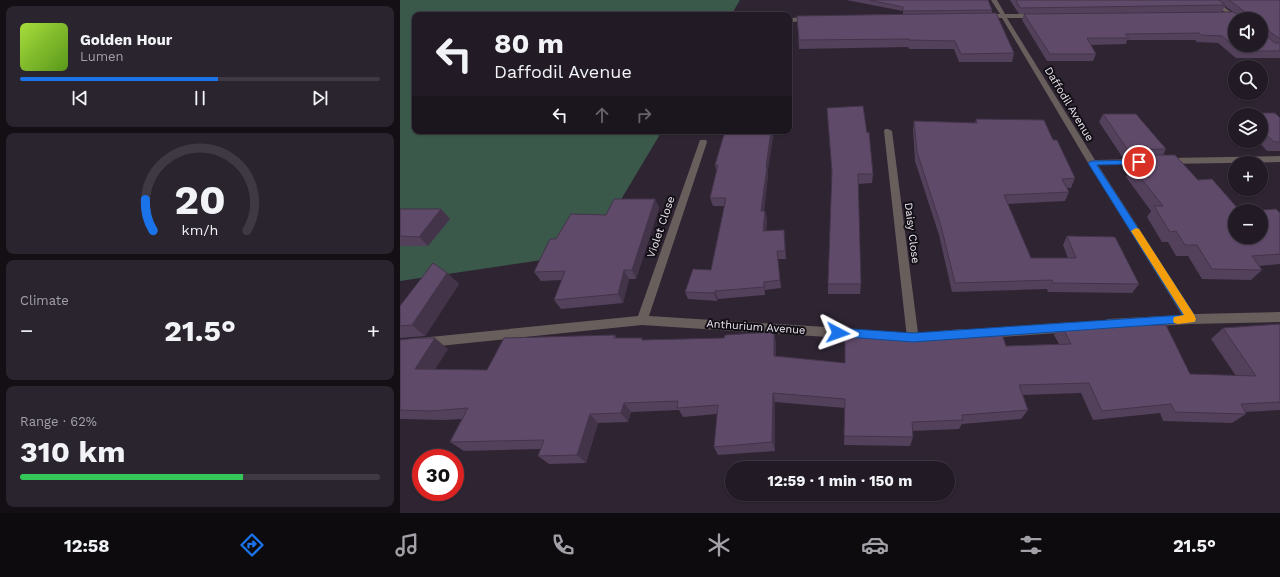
<!DOCTYPE html>
<meta charset="utf-8">
<style>
:root{--surface:#221b26;--page:#2a242e;--text:#f1f3f6;--muted:#a2a1a7;--line:#3f3943;--accent:#1a73e8}
body{margin:0;font-family:"Work Sans",sans-serif;background:var(--page);color:var(--text);height:100vh;display:flex;flex-direction:column;font-size:15px;white-space:nowrap}
*{box-sizing:border-box;margin:0}
p{font-size:13px;color:var(--muted)}
.icon{flex:none;width:22px;height:22px;fill:none;stroke:currentColor;stroke-width:2;stroke-linecap:round;stroke-linejoin:round}
.map{position:relative;flex:1;overflow:hidden}
.sheet{display:flex;flex-direction:column;gap:6px;padding:6px;background:#130f15;width:400px}
.sheet>*{flex:none}
.hud{position:absolute;left:12px;top:12px;width:380px;height:122px;border-radius:8px;box-shadow:0 1px 3px #0004,0 0 0 1px var(--line);background:#221b26;color:var(--text);overflow:hidden}
.buttons{position:absolute;left:828px;top:12px;display:grid;gap:8px}
.buttons a{display:grid;place-items:center;width:40px;height:40px;border-radius:50%;background:var(--surface);box-shadow:0 1px 3px #0004,0 0 0 1px var(--line);font-size:20px}
.speed{position:absolute;left:12px;top:449px;display:flex;gap:8px;font-size:20px;font-weight:700;text-align:center}
.speed>*{display:grid;place-content:center;width:52px;height:52px;border-radius:50%;background:var(--surface);box-shadow:0 1px 3px #0004,0 0 0 1px var(--line);line-height:1}
.speed .limit{border:6px solid #d22;background:#fff;color:#111}
.pin{position:absolute;display:grid;place-items:center;width:34px;height:34px;color:#fff;margin:-17px;border:2px solid #fff;border-radius:50%;box-shadow:0 1px 4px #0007}
.me{position:absolute;width:44px;margin:-22px;rotate:94deg;stroke-linejoin:round;filter:drop-shadow(0 0 3px #0008)}
.turn{display:flex;align-items:center;gap:14px;height:84px;padding:0 16px;font-size:18px}
.turn .icon{width:52px;height:52px;stroke-width:2.5}
.turn b{display:block;font-size:28px;line-height:34px}
.lanes{display:flex;align-items:center;height:38px;padding:0 16px;background:#0003;justify-content:center;gap:20px;direction:ltr}
.lanes .off{opacity:.35}
.big{font-size:30px;font-weight:700;line-height:1.1}
.sheet .tile{flex:1;display:flex;flex-direction:column;justify-content:center;gap:6px;min-width:0;padding:0 14px;border-radius:8px;background:var(--page)}
.sheet .dial{align-items:center;gap:0}
.dial svg{height:104px;overflow:visible;fill:none;stroke:var(--line);stroke-width:7;stroke-linecap:round;text-anchor:middle}
.dial text{fill:var(--text);stroke:none}
.song{display:flex;align-items:center;gap:12px}
.cover{width:48px;height:48px;border-radius:6px;background:linear-gradient(135deg,hsl(80 70% 55%),hsl(90 70% 35%))}
.played{height:4px;border-radius:2px;background:linear-gradient(90deg,var(--accent) 55%,var(--line) 55%)}
.keys{display:flex;justify-content:space-around;direction:ltr}
.heat{display:flex;justify-content:space-between;align-items:center;font-size:22px;direction:ltr}
.charge{height:6px;border-radius:3px;background:linear-gradient(90deg,#34c759 62%,var(--line) 0)}
.trip{position:absolute;left:325px;top:461px;width:230px;height:40px;border-radius:20px;background:var(--surface);box-shadow:0 1px 3px #0004,0 0 0 1px var(--line);font-weight:700;line-height:40px;text-align:center}
.menu{display:flex;height:64px;justify-content:space-around;align-items:center;background:#0e0b0f;color:var(--muted)}
.menu .icon{width:28px;height:28px}
.menu .active{color:var(--accent)}
.menu b{font-size:18px;color:var(--text)}
main{display:flex;flex:1;min-height:0}
.map>svg:first-child{display:block}
</style>
<main>
<section class="sheet">
<div class="tile">
<div class="song"><i class="cover"></i><div><b>Golden Hour</b><p>Lumen</p></div></div>
<div class="played"></div>
<div class="keys"><svg class="icon" aria-label="previous" viewBox="0 0 24 24"><path d="M18 5L8 12l10 7zM5 5v14"/></svg><svg class="icon" aria-label="pause" viewBox="0 0 24 24"><path d="M8 5v14M16 5v14"/></svg><svg class="icon" aria-label="next" viewBox="0 0 24 24"><path d="M6 5l10 7-10 7zM19 5v14"/></svg></div>
</div>
<div class="tile dial"><svg viewBox="0 0 100 80">
<path d="M14 69A42 42 0 1 1 86 69"/>
<path d="M14 69A42 42 0 0 1 8 45" stroke="#1a73e8"/>
<text x="50" y="56" font-size="32" font-weight="700">20</text>
<text x="50" y="72" font-size="11">km/h</text>
</svg></div>
<div class="tile"><p>Climate</p>
<div class="heat"><a>−</a><b class="big">21.5°</b><a>+</a></div>
</div>
<div class="tile"><p>Range · 62%</p><b class="big">310 km</b><div class="charge"></div></div>
</section>
<div class="map">
<svg width="880" height="513" viewBox="0 0 880 513">
<rect width="100%" height="100%" fill="#2e2432"/>
<polygon fill="#3a594b" points="0,0 340,0 331,15 15,15 15,131 262,131 189,253 0,281"/>
<g fill="none" stroke-linecap="round" stroke-linejoin="round">
<g fill="#685e5c" fill-rule="evenodd">
<polygon points="591,0 597,0 605,14 637,14 640,16 637,18 607,18 695,160 744,159 748,162 744,165 698,165 794,314 880,312 880,322 791,324 708,329 704,327 702,324 704,321 708,319 782,315 688,163 602,18 585,18 582,16 585,14 600,14"/>
<polygon points="809,0 815,0 840,19 835,20"/>
<polygon points="389,18 411,17 414,19 411,21 389,22"/>
<polygon points="485,129 488,129 492,131 518,333 562,329 566,331 568,334 566,337 522,342 518,340 513,343 509,342 507,338 484,131"/>
<polygon points="300,140 306,140 307,142 249,316 458,329 462,331 464,334 462,337 458,339 242,325 0,350 0,340 238,316"/>
<polygon points="880,156 880,162 768,164 764,161 768,158"/>
<polygon points="672,322 676,324 678,327 676,330 672,332 588,338 584,336 582,333 584,330 588,328"/>
</g>
</g>
<g fill="#53405b" fill-rule="evenodd">
<polygon points="446,0 588,0 592,10 592,13 614,53 612,62 559,62 554,49 509,49 508,47 399,49 397,16 503,14 503,11"/>
<path d="M610 0H880V58H836L818 43 797 42 795 40H727L726 44 691 45 696 54 693 61H647L622 20 624 14H619ZM825 6 833 12 700 13 822 12Z"/>
<polygon points="427,108 473,174 472,183 458,184 461,284 460,294 428,294 428,284 432,176"/>
<polygon points="846,113 875,113 880,118 880,151 867,151 858,141 861,141 861,115 844,115"/>
<polygon points="703,114 766,149 763,155 835,237 880,213 880,264 859,266 862,270 851,280 802,279 788,256 776,256 768,242 762,242 747,217 751,211 726,177 731,169 729,166 734,158 723,158 699,122"/>
<polygon points="576,119 653,140 675,178 671,188 667,188 669,192 665,201 607,204 631,258 668,258 663,245 667,236 739,284 732,293 648,292 647,289 552,292 539,235 515,161 513,130 514,121 575,123"/>
<polygon points="325,131 368,171 368,175 364,211 365,211 367,219 366,231 385,238 386,259 378,259 381,288 365,290 365,295 318,299 317,301 288,299 285,292 311,270 325,206 313,206 310,198 317,172 315,165"/>
<polygon points="255,199 259,208 236,279 229,279 223,303 161,309 154,300 162,280 141,281 134,272 156,239 206,215"/>
<polygon points="0,209 41,209 50,219 28,246 0,246"/>
<polygon points="47,273 59,284 25,336 0,338 0,306"/>
<polygon points="661,324 719,324 790,374 836,376 811,339 823,328 880,324 880,410 845,412 846,414 832,423 763,421 760,413 693,420 681,393 623,395 628,410 621,419 562,424 559,429 512,431 513,437 510,446 444,445 445,408 375,402 375,451 318,455 314,447 317,414 283,417 279,410 231,412 228,422 198,423 186,463 149,464 138,456 141,449 64,451 50,442 62,419 44,420 0,419 0,340 48,349 35,369 87,370 215,335 217,338 244,340 376,342 376,356 445,363 504,337 549,336 550,332 606,346 659,344 654,335"/>
</g>
<g fill="#43344a">
<polygon points="371,131 374,131 368,171 368,175 363,219 361,211 366,167"/>
<polygon points="255,199 259,208 236,279 232,270"/>
<polygon points="41,209 50,219 28,246 19,237"/>
<polygon points="365,211 367,219 365,239 363,231"/>
<polygon points="384,230 385,238 386,259 385,251"/>
<polygon points="224,270 229,279 223,303 218,294"/>
<polygon points="47,273 59,284 25,336 12,325"/>
<polygon points="364,282 365,290 365,295 364,287"/>
<polygon points="315,291 318,299 317,301 314,293"/>
<polygon points="374,332 376,342 376,366 374,356"/>
<polygon points="35,338 48,349 29,378 15,369"/>
<polygon points="373,393 375,402 375,451 372,442"/>
<polygon points="224,403 231,412 228,422 221,413"/>
<polygon points="190,414 198,423 186,463 177,455"/>
</g>
<g fill="#604a6a" stroke="#43344a" fill-rule="evenodd">
<polygon points="469,0 588,0 592,10 503,11 503,7"/>
<polygon points="616,0 819,0 825,5 620,8"/>
<path d="M829 0H880V39L865 28 864 34 875 43H880V51H840L822 36 801 35 799 33 725 34 729 38H687L696 54H650L624 14 833 12 839 15 845 12ZM835 19H861V45H835Z"/>
<polygon points="596,13 614,53 561,54 555,41 509,40 509,39 399,40 397,16"/>
<polygon points="463,106 467,133 469,132 473,174 458,174 461,284 428,284 432,171 427,108"/>
<polygon points="846,113 875,113 880,118 880,142 874,142 861,129 861,115 848,115"/>
<polygon points="703,114 736,114 766,149 728,150"/>
<polygon points="576,119 644,120 653,140 657,140 675,178 662,179 669,192 604,195 631,258 676,258 667,236 715,237 739,284 653,283 652,280 555,283 541,226 517,152 514,121 577,123"/>
<polygon points="325,131 371,131 366,167 367,167 361,211 365,211 363,231 384,230 385,251 377,251 380,280 364,282 364,287 315,291 314,293 285,292 293,269 311,270 326,198 310,198 318,165 315,165"/>
<polygon points="735,155 775,155 798,180 812,179 840,211 835,211 835,237 861,237 861,211 849,211 876,209 880,213 880,254 852,256 862,270 812,269 797,245 785,245 776,231 770,232 754,206 763,206 732,167 743,166"/>
<polygon points="214,199 255,199 232,270 224,270 218,294 154,300 165,271 134,272 150,239 156,239 171,214 206,215"/>
<polygon points="0,209 41,209 19,237 0,236"/>
<polygon points="33,263 47,273 12,325 0,326 0,306"/>
<polygon points="718,320 719,324 766,325 790,374 856,376 823,328 880,324 880,402 841,404 846,414 775,412 771,404 702,411 689,383 619,385 628,410 562,415 563,420 512,422 513,437 444,436 445,399 373,393 372,442 314,447 318,405 277,408 278,401 224,403 221,413 190,414 177,455 138,456 144,440 50,442 68,408 30,411 0,410 0,340 17,338 35,338 15,369 87,370 104,338 215,335 214,338 242,338 242,340 324,338 325,335 374,332 374,356 445,363 445,333 504,334 504,337 552,336 550,332 600,328 606,346 671,344 661,324"/>
</g>
<polygon fill="#1a73e8" stroke="#114b97" points="739,160 743,162 742,164 697,165 795,316 796,319 795,322 513,342 434,336 433,333 434,330 438,328 513,333 783,315 688,163 692,161"/>
<polygon fill="#f59e0b" points="736,228 739,229 795,316 796,319 795,322 778,324 774,323 773,320 774,317 784,315 731,231"/>
<g text-anchor="middle" dominant-baseline="central" stroke-width="4" stroke-linejoin="round" paint-order="stroke">
<g font-size="11" fill="#eee7f1" stroke="#130f16">
<text transform="translate(669 104) rotate(59)">Daffodil Avenue</text>
<text transform="translate(261 227) rotate(-71)">Violet Close</text>
<text transform="translate(512 233) rotate(83)">Daisy Close</text>
<text transform="translate(356 327) rotate(4)">Anthurium Avenue</text>
</g>
</g>
</svg>
<div class="buttons">
<a><svg class="icon" aria-label="sound" viewBox="0 0 24 24"><path d="M4 9h4l5-4v14l-5-4H4zM17 9q2 3 0 6"/></svg></a>
<a><svg class="icon" aria-label="search" viewBox="0 0 24 24"><circle cx="10" cy="10" r="6"/><path d="M15 15l6 6"/></svg></a>
<a><svg class="icon" aria-label="layers" viewBox="0 0 24 24"><path d="M12 4l9 5-9 5-9-5zM3 14l9 5 9-5"/></svg></a>
<a>+</a>
<a>−</a>
</div>
<div class="speed"><div class="limit">30</div></div>
<div class="pin" style="left:739px;top:162px;background:#d93025"><svg class="icon" aria-label="arrive" viewBox="0 0 24 24"><path d="M6 21V4h12l-3 4 3 4H6"/></svg></div>
<svg class="me" style="left:438px;top:333px" viewBox="-20 -20 40 40"><path d="M0-17L14 15 0 8-14 15z" fill="#1a73e8" stroke="#fff" stroke-width="4"/></svg>
<div class="trip">12:59 · 1 min · 150 m</div>
<div class="hud">
<div class="turn"><svg class="icon" aria-label="left" viewBox="0 0 24 24"><path d="M17 20v-9H6M10 6l-5 5 5 5"/></svg><div><b>80 m</b>Daffodil Avenue</div></div>
<div class="lanes"><svg class="icon" aria-label="left" viewBox="0 0 24 24"><path d="M17 20v-9H6M10 6l-5 5 5 5"/></svg><svg class="icon off" aria-label="ahead" viewBox="0 0 24 24"><path d="M12 20V5M6 11l6-6 6 6"/></svg><svg class="icon off" aria-label="right" viewBox="0 0 24 24"><path d="M7 20v-9h11M14 6l5 5-5 5"/></svg></div>
</div>
</div>
</main>
<nav class="menu">
<b>12:58</b>
<svg class="icon active" aria-label="directions" viewBox="0 0 24 24"><path d="M12 3l9 9-9 9-9-9zM9 14v-3h6M13 9l2 2-2 2"/></svg>
<svg class="icon" aria-label="music" viewBox="0 0 24 24"><path d="M9 18V5l10-2v13"/><circle cx="6" cy="18" r="3"/><circle cx="16" cy="16" r="3"/></svg>
<svg class="icon" aria-label="phone" viewBox="0 0 24 24"><path d="M5 4h4l2 5-3 2q2 4 5 5l2-3 5 2v4C11 20 4 13 5 4z"/></svg>
<svg class="icon" aria-label="climate" viewBox="0 0 24 24"><path d="M12 3v18M4 7l16 10M4 17L20 7"/></svg>
<svg class="icon" aria-label="car" viewBox="0 0 24 24"><path d="M5 17H2v-5l4-1 3-4h7l3 4 3 1v5h-3M9 17h6M6 11h13"/><circle cx="7" cy="17" r="2"/><circle cx="17" cy="17" r="2"/></svg>
<svg class="icon" aria-label="filters" viewBox="0 0 24 24"><path d="M4 7h16M4 17h16"/><circle cx="9" cy="7" r="2"/><circle cx="15" cy="17" r="2"/></svg>
<b>21.5°</b>
</nav>
